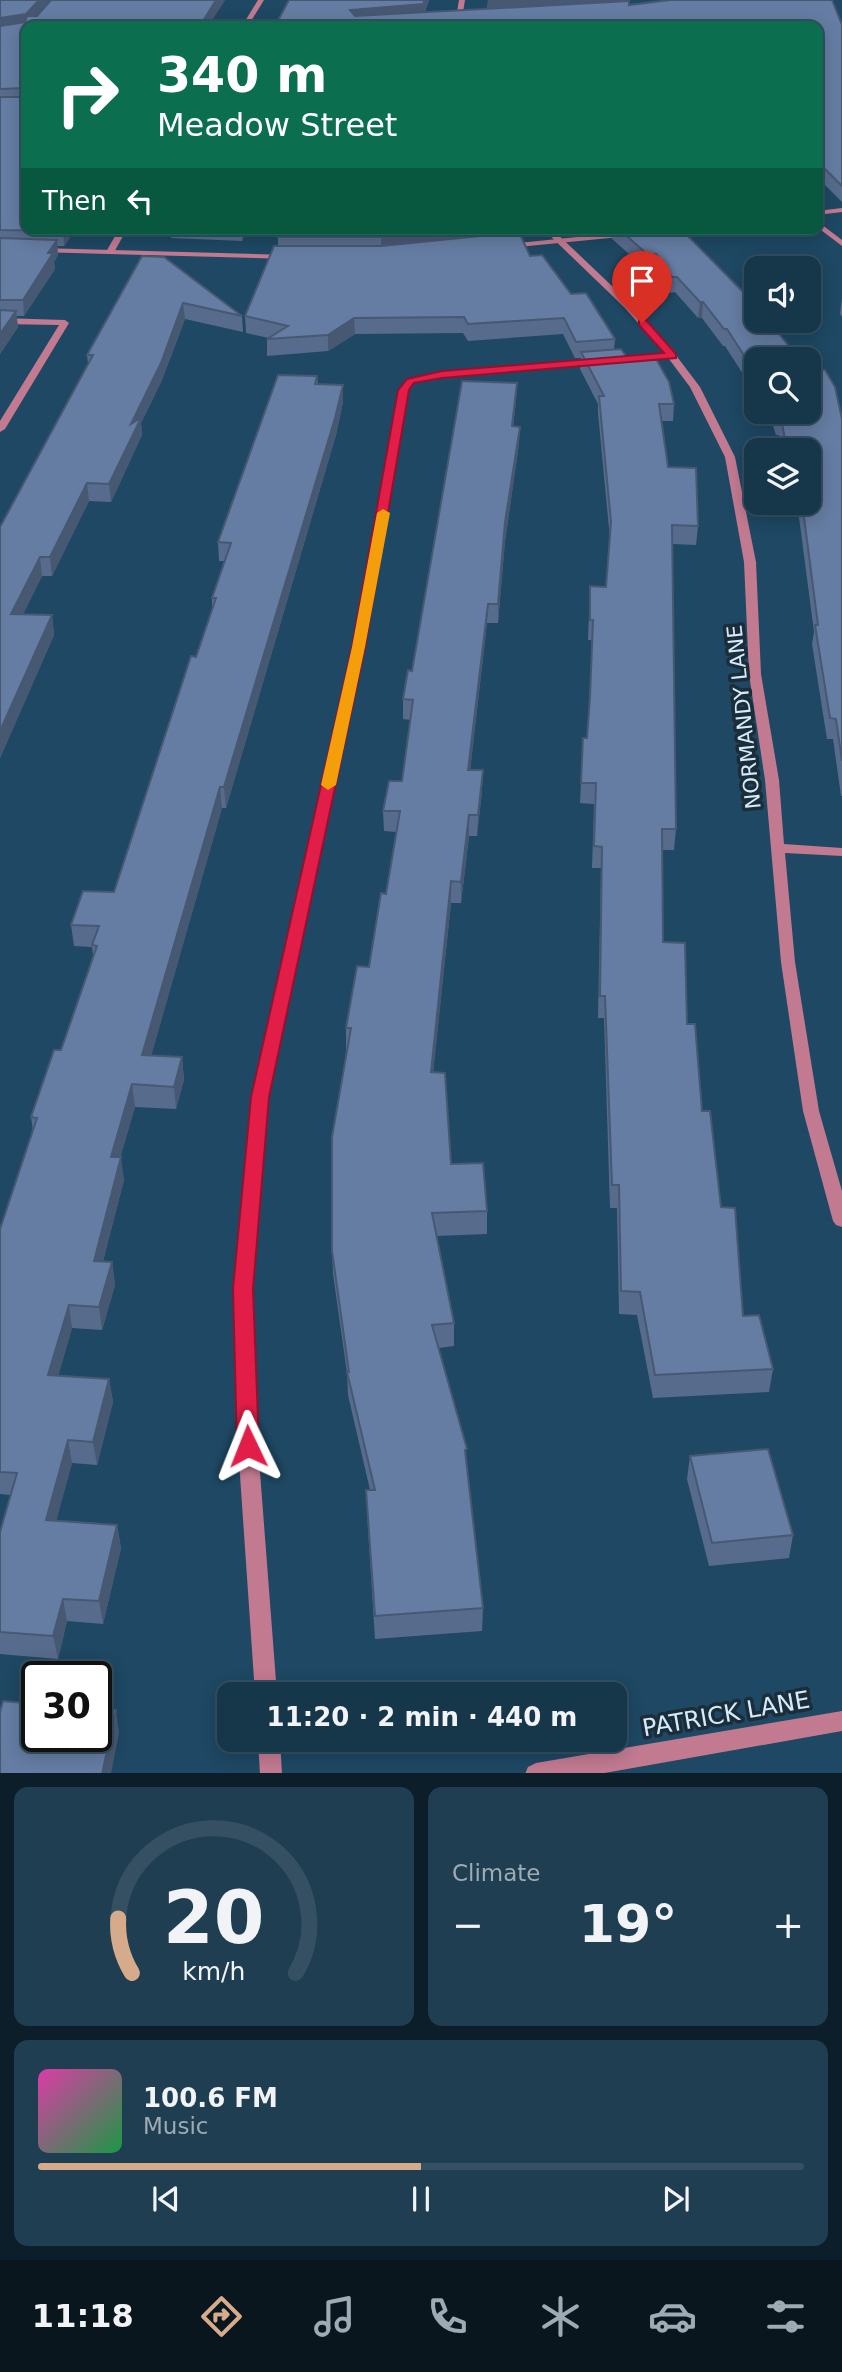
<!DOCTYPE html>
<meta charset="utf-8">
<style>
:root{--surface:#16364a;--page:#1f3e51;--text:#f1f3f6;--muted:#9eabb5;--line:#355062;--accent:#d6ab8b}
body{margin:0;font-family:"DejaVu Sans",sans-serif;background:var(--page);color:var(--text);height:100vh;display:flex;flex-direction:column;font-size:26px;white-space:nowrap}
*{box-sizing:border-box;margin:0}
p{font-size:23px;color:var(--muted)}
.icon{flex:none;width:38px;height:38px;fill:none;stroke:currentColor;stroke-width:2;stroke-linecap:round;stroke-linejoin:round}
.map{position:relative;height:1773px;overflow:hidden}
.details{display:flex;flex-direction:column;gap:14px;padding:14px;background:#0c1e29;flex:1}
.details>*{flex:none}
.top-card{position:absolute;left:21px;top:21px;width:802px;height:214px;border-radius:14px;box-shadow:0 4px 18px #0003,0 0 0 2px var(--line);background:#0b6e4f;color:#fff;overflow:hidden}
.buttons{position:absolute;left:744px;top:256px;display:grid;gap:14px}
.buttons a{display:grid;place-items:center;width:77px;height:77px;border-radius:14px;background:var(--surface);box-shadow:0 4px 18px #0003,0 0 0 2px var(--line);font-size:35px}
.speed{position:absolute;left:21px;top:1661px;display:flex;gap:14px;font-size:35px;font-weight:700;text-align:center}
.speed>*{display:grid;place-content:center;width:91px;height:91px;border-radius:50%;background:var(--surface);box-shadow:0 4px 18px #0003,0 0 0 2px var(--line);line-height:1}
.speed .limit{border:4px solid #111;border-radius:10px;background:#fff;color:#111}
.pin{position:absolute;display:grid;place-items:center;width:60px;height:60px;color:#fff;margin:-72px -30px;border-radius:50% 50% 50% 0;rotate:-45deg;box-shadow:0 0 7px #0007}
.pin .icon{rotate:45deg}
.me{position:absolute;width:77px;margin:-38px;rotate:358deg;stroke-linejoin:round;filter:drop-shadow(0 0 5px #0008)}
.turn{display:flex;align-items:center;gap:24px;height:147px;padding:0 21px;font-size:32px}
.turn .icon{width:91px;height:91px;stroke-width:2.5}
.turn b{display:block;font-size:49px;line-height:60px}
.then{display:flex;align-items:center;height:66px;padding:0 21px;background:#0003;gap:14px;font-size:26px}
.big{font-size:52px;font-weight:700;line-height:1.1}
.details .widget{flex:1;display:flex;flex-direction:column;justify-content:center;gap:10px;min-width:0;padding:0 24px;border-radius:14px;background:var(--page)}
.details .dial{align-items:center;gap:0}
.dial svg{height:182px;overflow:visible;fill:none;stroke:var(--line);stroke-width:7;stroke-linecap:round;text-anchor:middle}
.dial text{fill:var(--text);stroke:none}
.song{display:flex;align-items:center;gap:21px}
.cover{width:84px;height:84px;border-radius:10px;background:linear-gradient(135deg,hsl(320 70% 55%),hsl(140 70% 35%))}
.played{height:7px;border-radius:4px;background:linear-gradient(90deg,var(--accent) 50%,var(--line) 50%)}
.keys{display:flex;justify-content:space-around;direction:ltr}
.heat{display:flex;justify-content:space-between;align-items:center;font-size:38px;direction:ltr}
.details .tiles{flex:1;display:grid;gap:14px;grid-template-columns:1fr 1fr}
.widget:last-child{grid-column:span 2}
.trip{position:absolute;left:217px;top:1682px;width:410px;height:70px;border-radius:14px;background:var(--surface);box-shadow:0 4px 18px #0003,0 0 0 2px var(--line);font-weight:700;line-height:70px;text-align:center}
.tabs{display:flex;height:112px;justify-content:space-around;align-items:center;background:#09161e;color:var(--muted)}
.tabs .icon{width:49px;height:49px}
.tabs .on{color:var(--accent)}
.tabs b{font-size:32px;color:var(--text)}
.map>svg:first-child{display:block}
</style>
<div class="map">
<svg width="842" height="1774" viewBox="0 0 842 1774">
<rect width="100%" height="100%" fill="#1e4863"/>
<g fill="none" stroke-linecap="round" stroke-linejoin="round">
<g fill="#c27a91" fill-rule="evenodd">
<polygon points="258,0 264,0 248,26 242,26"/>
<polygon points="459,0 465,0 462,18 459,20 456,18"/>
<polygon points="817,221 842,240 842,246 817,227"/>
<polygon points="119,229 127,229 113,254 107,254 106,252"/>
<polygon points="543,229 552,229 631,304 675,354 700,387 735,457 756,562 761,674 779,780 784,844 842,848 842,856 785,853 795,962 819,1111 842,1191 842,1227 836,1225 833,1221 803,1111 781,962 765,780 749,674 744,562 725,457 690,387 669,359 626,361 626,357 629,356 665,354 625,308"/>
<polygon points="0,318 65,320 69,323 5,429 0,432 0,421 59,325 0,324"/>
<polygon points="599,359 602,360 602,364 442,377 413,383 409,390 365,647 268,1097 252,1289 258,1446 277,1694 255,1694 238,1446 234,1289 252,1097 353,647 399,390 407,379 442,371"/>
<polygon points="842,1711 842,1731 599,1774 525,1774 528,1767 536,1763"/>
<polygon points="258,1740 280,1740 282,1774 260,1774"/>
</g>
<g fill="#c27a91" fill-rule="evenodd">
<polygon points="842,208 842,212 817,215 817,211"/>
<polygon points="627,232 630,232 630,236 508,248 504,246 508,244"/>
<polygon points="40,248 289,255 293,257 289,259 37,252 36,250"/>
</g>
</g>
<g fill="#576c8c">
<polygon points="0,0 38,15 51,0 225,0 208,26 26,26 26,229 76,229 64,246 57,246 58,255 54,262 55,269 24,316 16,316 18,327 0,354"/>
<polygon points="429,0 425,12 487,9 488,0 629,0 629,5 842,25 842,202 817,177 817,26 275,26"/>
<polygon points="171,229 247,229 242,241 171,238"/>
<polygon points="601,229 681,229 756,359 756,390 748,373 743,374 725,346 723,346 702,318 698,318 675,292 671,293 654,270 647,270 611,238 611,230 602,230"/>
<polygon points="515,233 530,256 571,294 615,339 614,349 628,359 674,404 673,421 661,421 668,467 698,526 696,545 672,544 676,829 674,850 662,850 663,942 687,1024 702,1111 743,1316 773,1369 769,1392 653,1398 637,1315 619,1314 617,1208 610,1208 604,1018 598,1018 601,868 592,868 594,804 580,803 583,738 587,738 589,710 592,640 588,640 590,586 606,587 610,539 598,413 598,404 580,369 581,358 575,358 563,334 468,341 463,333 355,334 328,351 267,356 267,339 269,338 246,333 245,316 278,246 278,237"/>
<polygon points="142,256 242,316 243,332 185,319 162,380 141,423 142,435 111,502 89,501 52,576 42,576 23,614 52,615 54,635 0,758 0,527 88,364 87,355"/>
<polygon points="842,298 842,317 840,314"/>
<polygon points="317,376 318,384 343,385 343,402 336,435 226,808 222,808 151,1056 182,1057 184,1080 176,1109 135,1107 120,1157 124,1180 103,1261 112,1262 115,1285 102,1330 72,1328 58,1376 109,1379 113,1402 97,1465 72,1463 56,1521 117,1525 121,1548 103,1624 67,1621 58,1659 0,1654 0,1532 11,1495 0,1494 0,1229 33,1131 31,1117 61,1050 93,955 92,947 74,946 71,925 114,892 212,609 212,598 224,561 219,561 218,542"/>
<polygon points="517,383 516,400 513,426 519,444 505,541 498,623 487,623 470,770 482,791 477,836 469,836 461,903 451,903 433,1072 451,1164 487,1211 487,1234 436,1236 454,1323 454,1346 439,1348 467,1466 483,1608 482,1631 375,1639 367,1513 366,1490 370,1490 348,1395 347,1373 333,1274 332,1251 346,1050 346,1028 369,967 386,894 396,832 384,831 383,811 402,781 411,720 403,719 403,699 412,671"/>
<polygon points="767,411 808,411 842,419 842,796 841,796 833,739 827,739 812,644 814,632 797,502 808,502 808,450 782,450 779,435 776,435 772,422"/>
<polygon points="690,1456 793,1535 789,1558 709,1566 687,1479"/>
</g>
<g fill="#475872">
<polygon points="39,0 50,0 27,26 0,31 0,18"/>
<polygon points="216,0 225,0 208,26 200,26"/>
<polygon points="425,0 429,0 423,16 350,22 350,10"/>
<polygon points="488,0 629,0 629,3 487,12"/>
<polygon points="64,229 76,229 64,246 63,231"/>
<polygon points="242,229 247,229 242,241"/>
<polygon points="460,229 515,229 515,239 381,252 381,237"/>
<polygon points="57,240 58,255 54,262 55,269 24,316 23,300 48,253"/>
<polygon points="656,254 654,270 647,270 648,255"/>
<polygon points="700,302 703,302 702,318 698,318"/>
<polygon points="183,303 185,319 162,380 141,423 142,435 111,502 109,484 131,424"/>
<polygon points="16,311 18,327 0,354 0,334"/>
<polygon points="354,318 355,334 328,351 328,335"/>
<polygon points="517,383 516,400 511,444 512,426"/>
<polygon points="343,385 343,402 336,435 226,808 224,787"/>
<polygon points="520,427 519,444 505,541 498,623 498,604 505,522"/>
<polygon points="87,483 89,501 52,576 50,557"/>
<polygon points="40,557 42,576 14,633 11,614"/>
<polygon points="488,604 487,623 468,790 468,770"/>
<polygon points="52,615 54,635 0,758 0,731"/>
<polygon points="483,770 482,791 477,836 478,815"/>
<polygon points="220,787 222,808 145,1077 142,1055"/>
<polygon points="469,815 469,836 461,903 461,882"/>
<polygon points="451,881 451,903 431,1094 431,1072"/>
<polygon points="182,1057 184,1080 176,1109 174,1087"/>
<polygon points="132,1084 135,1107 114,1180 111,1157"/>
<polygon points="121,1157 124,1180 97,1284 94,1261"/>
<polygon points="112,1262 115,1285 102,1330 99,1307"/>
<polygon points="69,1305 72,1328 52,1398 48,1375"/>
<polygon points="109,1379 113,1402 97,1465 93,1442"/>
<polygon points="68,1440 72,1463 50,1543 46,1520"/>
<polygon points="117,1525 121,1548 103,1624 99,1601"/>
<polygon points="63,1599 67,1621 58,1659 53,1636"/>
<polygon points="116,1710 119,1733 111,1774 102,1774"/>
</g>
<g fill="#657da3" stroke="#475872" stroke-width="2">
<polygon points="0,0 39,0 26,14 0,18"/>
<polygon points="51,0 216,0 200,26 26,26 26,90 24,88 0,89 0,26 25,22 27,16 37,16"/>
<polygon points="289,0 425,0 423,4 350,10 355,16 629,1 629,5 670,0 832,0 842,25 842,186 817,161 817,26 275,26"/>
<polygon points="26,93 26,229 64,229 63,231 0,230 0,97 25,97"/>
<polygon points="281,229 460,229 381,237 278,237"/>
<polygon points="619,229 681,229 756,305 756,320 768,320 799,359 756,359 756,369 749,357 745,357 727,329 724,329 703,302 700,302 677,277 672,277 656,254 648,255"/>
<polygon points="519,232 530,256 542,255 571,294 586,293 615,339 576,342 564,318 468,324 464,317 354,318 328,335 267,339 288,326 245,316 274,246 381,246"/>
<polygon points="0,238 57,240 48,253 53,253 23,300 0,300"/>
<polygon points="142,256 164,257 242,316 183,303 161,363 131,424 141,418 109,484 87,483 50,557 40,557 11,614 52,615 0,731 0,527 93,355 87,355"/>
<polygon points="0,310 16,311 0,334"/>
<polygon points="621,349 628,359 655,357 669,382 674,404 659,404 668,467 696,468 698,526 672,525 676,829 662,829 663,942 685,943 687,1024 695,1024 702,1111 710,1111 721,1207 735,1208 743,1316 759,1315 773,1369 655,1375 640,1292 621,1291 619,1185 612,1185 605,996 600,996 602,847 594,846 596,783 581,783 583,738 587,738 590,697 593,620 590,620 590,586 606,587 611,522 599,396 604,396 581,352"/>
<polygon points="808,370 825,370 835,387 842,419 842,761 836,719 830,718 815,625 818,625 802,502 808,502 808,450 787,450 781,418 778,418 776,411 808,411"/>
<polygon points="278,375 317,376 315,384 343,385 335,418 224,787 220,787 142,1055 182,1057 174,1087 132,1084 111,1157 121,1157 94,1261 112,1262 99,1307 69,1305 48,1375 109,1379 93,1442 68,1440 46,1520 117,1525 99,1601 63,1599 53,1636 0,1632 0,1532 17,1473 0,1472 0,1229 37,1118 31,1117 54,1050 61,1050 97,946 92,945 99,926 71,925 83,891 114,892 191,656 196,657 216,598 212,598 231,543 218,542"/>
<polygon points="462,381 517,383 512,426 520,427 505,522 498,604 488,604 468,770 483,770 478,815 469,815 461,882 451,881 431,1072 445,1073 451,1164 483,1163 487,1211 432,1213 454,1323 432,1325 467,1449 465,1450 483,1608 375,1616 366,1490 375,1490 347,1372 349,1372 332,1251 332,1137 351,1028 346,1028 357,966 369,967 381,893 386,894 400,811 383,811 389,781 402,781 413,700 403,699 408,670 412,671"/>
<polygon points="768,1449 793,1535 712,1543 690,1456"/>
<polygon points="3,1701 37,1704 37,1736 96,1736 96,1709 116,1710 102,1774 0,1774 0,1712"/>
</g>
<polygon fill="#e11d48" stroke="#92132f" stroke-width="2" points="639,320 646,320 676,354 676,358 442,378 414,383 409,390 365,647 269,1097 253,1289 259,1446 256,1452 248,1454 240,1452 237,1446 233,1289 251,1097 352,647 398,390 407,379 442,371 664,353 639,325"/>
<polygon fill="#f59e0b" points="383,509 390,513 365,647 336,785 328,790 321,785 352,647 377,513"/>
<g text-anchor="middle" dominant-baseline="central" stroke-width="7" stroke-linejoin="round" paint-order="stroke">
<g font-size="21" fill="#d5ebfc" stroke="#1b2d39">
<text transform="translate(744 717) rotate(-96)">NORMANDY LANE</text>
</g>
<g font-size="24" fill="#d5ebfc" stroke="#1b2d39">
<text transform="translate(726 1714) rotate(-10)">PATRICK LANE</text>
</g>
</g>
</svg>
<div class="buttons">
<a><svg class="icon" aria-label="sound" viewBox="0 0 24 24"><path d="M4 9h4l5-4v14l-5-4H4zM17 9q2 3 0 6"/></svg></a>
<a><svg class="icon" aria-label="search" viewBox="0 0 24 24"><circle cx="10" cy="10" r="6"/><path d="M15 15l6 6"/></svg></a>
<a><svg class="icon" aria-label="layers" viewBox="0 0 24 24"><path d="M12 4l9 5-9 5-9-5zM3 14l9 5 9-5"/></svg></a>
</div>
<div class="speed"><div class="limit">30</div></div>
<div class="pin" style="left:642px;top:323px;background:#d93025"><svg class="icon" aria-label="arrive" viewBox="0 0 24 24"><path d="M6 21V4h12l-3 4 3 4H6"/></svg></div>
<svg class="me" style="left:248px;top:1446px" viewBox="-20 -20 40 40"><path d="M0-17L14 15 0 8-14 15z" fill="#e11d48" stroke="#fff" stroke-width="4"/></svg>
<div class="trip">11:20 · 2 min · 440 m</div>
<div class="top-card">
<div class="turn"><svg class="icon" aria-label="right" viewBox="0 0 24 24"><path d="M7 20v-9h11M14 6l5 5-5 5"/></svg><div><b>340 m</b>Meadow Street</div></div>
<div class="then">Then<svg class="icon" aria-label="left" viewBox="0 0 24 24"><path d="M17 20v-9H6M10 6l-5 5 5 5"/></svg></div>
</div>
</div>
<section class="details">
<div class="tiles">
<div class="widget dial"><svg viewBox="0 0 100 80">
<path d="M14 69A42 42 0 1 1 86 69"/>
<path d="M14 69A42 42 0 0 1 8 45" stroke="#d6ab8b"/>
<text x="50" y="56" font-size="32" font-weight="700">20</text>
<text x="50" y="72" font-size="11">km/h</text>
</svg></div>
<div class="widget"><p>Climate</p>
<div class="heat"><a>−</a><b class="big">19°</b><a>+</a></div>
</div>
<div class="widget">
<div class="song"><i class="cover"></i><div><b>100.6 FM</b><p>Music</p></div></div>
<div class="played"></div>
<div class="keys"><svg class="icon" aria-label="previous" viewBox="0 0 24 24"><path d="M18 5L8 12l10 7zM5 5v14"/></svg><svg class="icon" aria-label="pause" viewBox="0 0 24 24"><path d="M8 5v14M16 5v14"/></svg><svg class="icon" aria-label="next" viewBox="0 0 24 24"><path d="M6 5l10 7-10 7zM19 5v14"/></svg></div>
</div>
</div>
</section>
<nav class="tabs">
<b>11:18</b>
<svg class="icon on" aria-label="directions" viewBox="0 0 24 24"><path d="M12 3l9 9-9 9-9-9zM9 14v-3h6M13 9l2 2-2 2"/></svg>
<svg class="icon" aria-label="music" viewBox="0 0 24 24"><path d="M9 18V5l10-2v13"/><circle cx="6" cy="18" r="3"/><circle cx="16" cy="16" r="3"/></svg>
<svg class="icon" aria-label="phone" viewBox="0 0 24 24"><path d="M5 4h4l2 5-3 2q2 4 5 5l2-3 5 2v4C11 20 4 13 5 4z"/></svg>
<svg class="icon" aria-label="climate" viewBox="0 0 24 24"><path d="M12 3v18M4 7l16 10M4 17L20 7"/></svg>
<svg class="icon" aria-label="car" viewBox="0 0 24 24"><path d="M5 17H2v-5l4-1 3-4h7l3 4 3 1v5h-3M9 17h6M6 11h13"/><circle cx="7" cy="17" r="2"/><circle cx="17" cy="17" r="2"/></svg>
<svg class="icon" aria-label="filters" viewBox="0 0 24 24"><path d="M4 7h16M4 17h16"/><circle cx="9" cy="7" r="2"/><circle cx="15" cy="17" r="2"/></svg>
</nav>
